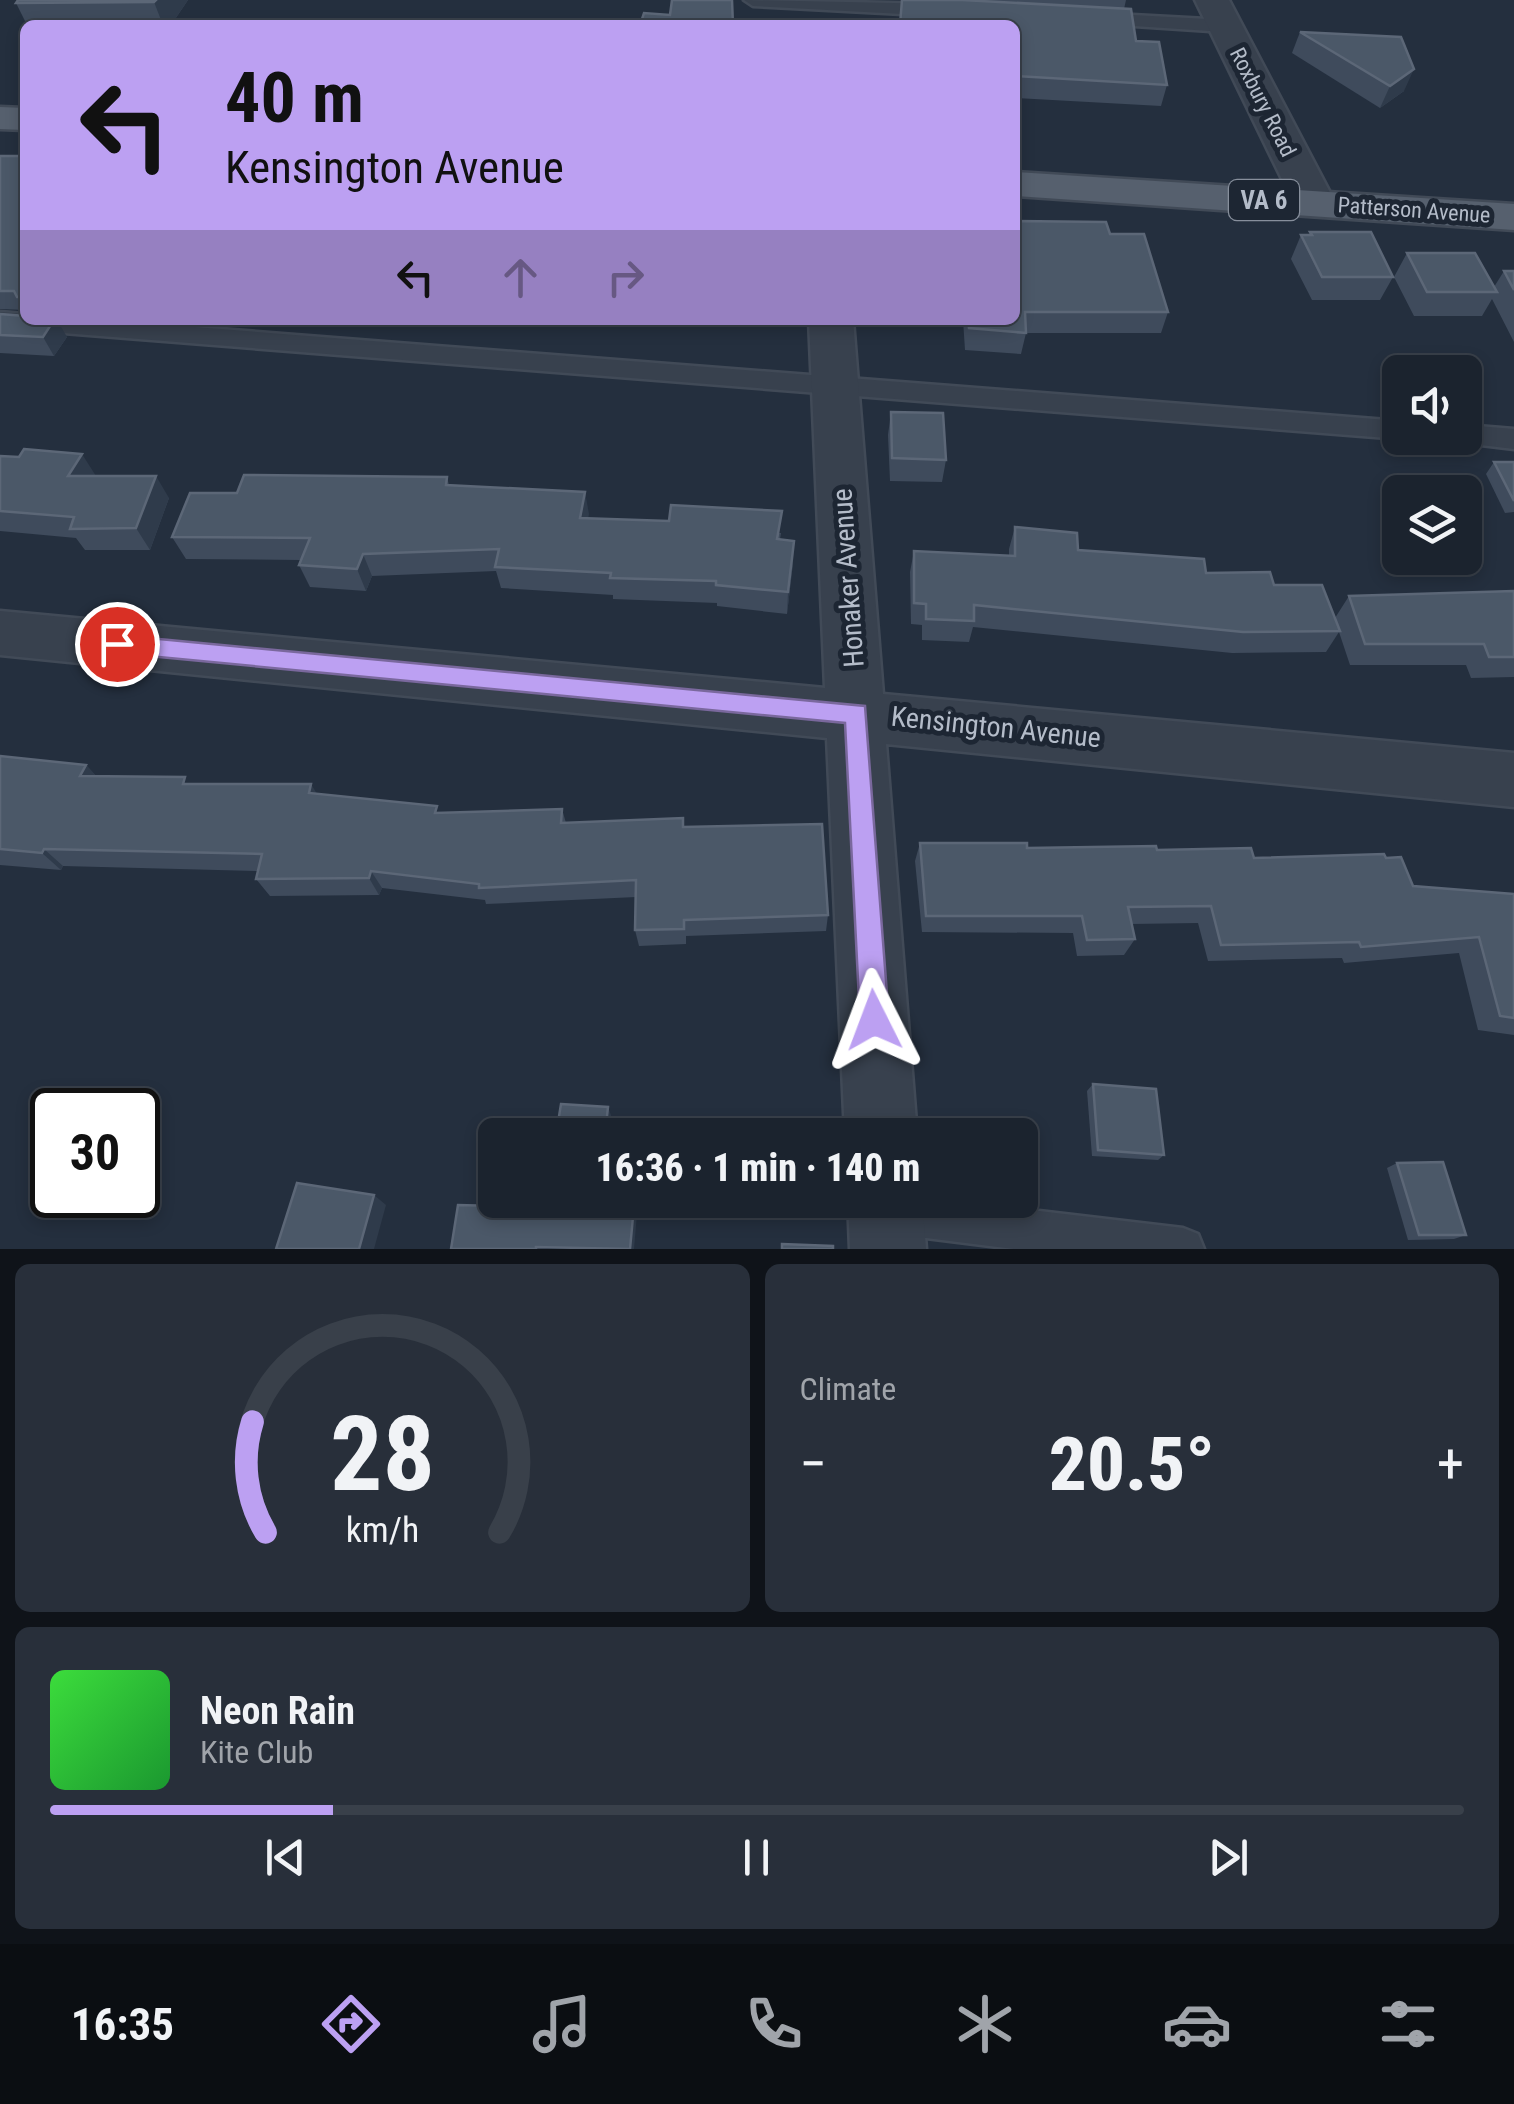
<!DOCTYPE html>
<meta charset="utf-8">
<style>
:root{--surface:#1b232e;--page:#282f3a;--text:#f1f3f6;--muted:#a0a4aa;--line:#39404a;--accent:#bca0f2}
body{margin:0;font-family:"Roboto Condensed",sans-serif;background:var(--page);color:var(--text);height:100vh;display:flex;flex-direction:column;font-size:38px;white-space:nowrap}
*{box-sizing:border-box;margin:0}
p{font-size:32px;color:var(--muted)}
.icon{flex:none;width:55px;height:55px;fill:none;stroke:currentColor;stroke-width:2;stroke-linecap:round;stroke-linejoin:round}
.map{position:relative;height:1249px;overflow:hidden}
.panel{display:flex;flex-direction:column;gap:15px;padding:15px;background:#0f1319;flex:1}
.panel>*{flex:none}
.banner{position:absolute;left:20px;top:20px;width:1000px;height:305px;border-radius:15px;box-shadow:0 5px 15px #0003,0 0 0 2px var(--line);background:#bca0f2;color:#111;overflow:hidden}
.controls{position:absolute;left:1382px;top:355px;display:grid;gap:20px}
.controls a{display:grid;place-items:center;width:100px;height:100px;border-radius:15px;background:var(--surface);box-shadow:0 5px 15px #0003,0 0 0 2px var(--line);font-size:50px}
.speed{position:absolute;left:30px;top:1088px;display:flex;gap:20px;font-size:50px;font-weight:700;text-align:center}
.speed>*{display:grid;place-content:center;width:130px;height:130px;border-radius:50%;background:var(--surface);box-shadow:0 5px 15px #0003,0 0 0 2px var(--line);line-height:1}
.speed .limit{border:5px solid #111;border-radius:15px;background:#fff;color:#111}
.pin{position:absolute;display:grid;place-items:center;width:85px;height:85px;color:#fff;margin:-42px;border:5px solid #fff;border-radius:50%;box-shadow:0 2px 10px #0007}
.me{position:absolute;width:110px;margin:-55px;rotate:357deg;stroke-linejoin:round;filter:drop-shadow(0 0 8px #0008)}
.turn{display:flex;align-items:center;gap:35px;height:210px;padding:0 40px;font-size:45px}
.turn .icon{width:130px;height:130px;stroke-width:2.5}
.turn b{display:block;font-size:70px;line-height:85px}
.lanes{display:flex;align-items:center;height:95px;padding:0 40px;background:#0003;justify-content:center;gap:50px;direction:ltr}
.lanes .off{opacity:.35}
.big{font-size:75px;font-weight:800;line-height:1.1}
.panel .tile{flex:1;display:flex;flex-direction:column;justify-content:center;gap:15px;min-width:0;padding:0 35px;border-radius:15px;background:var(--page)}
.panel .dial{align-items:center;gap:0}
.dial svg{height:260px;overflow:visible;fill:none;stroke:var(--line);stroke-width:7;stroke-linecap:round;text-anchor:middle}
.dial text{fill:var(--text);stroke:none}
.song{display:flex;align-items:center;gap:30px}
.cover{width:120px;height:120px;border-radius:15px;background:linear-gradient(135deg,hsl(120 70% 55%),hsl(130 70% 35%))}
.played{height:10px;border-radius:5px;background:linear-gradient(90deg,var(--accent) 20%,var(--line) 20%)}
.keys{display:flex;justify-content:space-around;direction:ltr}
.heat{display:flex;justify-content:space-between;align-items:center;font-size:55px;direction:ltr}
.panel .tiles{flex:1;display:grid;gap:15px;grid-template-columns:1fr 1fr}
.tile:last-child{grid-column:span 2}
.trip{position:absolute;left:478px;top:1118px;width:560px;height:100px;border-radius:15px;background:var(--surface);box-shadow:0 5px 15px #0003,0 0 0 2px var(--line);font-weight:800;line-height:100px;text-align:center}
.menu{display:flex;height:160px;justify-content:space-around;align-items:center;background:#0b0e12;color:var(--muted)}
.menu .icon{width:70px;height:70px}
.menu .active{color:var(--accent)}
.menu b{font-size:45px;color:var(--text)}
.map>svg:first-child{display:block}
</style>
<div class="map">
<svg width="1514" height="1249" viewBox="0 0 1514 1249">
<rect width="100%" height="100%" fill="#242f3e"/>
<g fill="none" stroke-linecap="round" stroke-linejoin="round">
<defs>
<g id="service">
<polygon points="744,0 940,4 949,10 940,16 753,6"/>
<polygon points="1096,13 1225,20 1235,26 1225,32 1089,23 1086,19"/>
<polygon points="0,312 25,314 25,320 104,320 1400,421 1400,438 1407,438 1400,439 0,328"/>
<polygon points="1465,425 1514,429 1514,449 1456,442 1453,438 1465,438"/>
<polygon points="871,1200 947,1200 1183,1228 1198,1234 1204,1249 1014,1249 886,1233 872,1227 866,1213"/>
</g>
<g id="minor">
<polygon points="1195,0 1229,0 1336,204 1330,213 1315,216 1300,213 1294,204"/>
<polygon points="809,320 853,320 883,694 1514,753 1514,807 886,744 917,1135 845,1135 827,738 0,655 0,611 825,688"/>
<polygon points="848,1200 922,1200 926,1249 850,1249"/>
</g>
<g id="primary">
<polygon points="0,107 25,108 25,130 0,129"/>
<polygon points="1015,172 1514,204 1514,230 1015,196"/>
</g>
</defs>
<use href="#service" stroke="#414a57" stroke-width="5"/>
<use href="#minor" stroke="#414a57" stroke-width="5"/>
<use href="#primary" stroke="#414a57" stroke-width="5"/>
<use href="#service" fill="#38414e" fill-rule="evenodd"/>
<use href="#minor" fill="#38414e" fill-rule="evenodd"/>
<use href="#primary" fill="#56606e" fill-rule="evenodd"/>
</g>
<g fill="#3f4b5c">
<polygon points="188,0 171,25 27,25 16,3"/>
<polygon points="902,0 1126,0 1124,9 1136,41 1167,85 1161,106 1015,98 1015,25"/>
<polygon points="1300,32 1404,91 1380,108 1292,53"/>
<polygon points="0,156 25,156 25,310 0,309"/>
<polygon points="1310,232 1393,277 1380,300 1312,300 1291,259 1301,235 1309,235"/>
<polygon points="1110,234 1168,312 1161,333 1026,333 1021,354 965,350 963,320 1015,320"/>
<polygon points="1407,253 1494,287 1504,271 1514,271 1514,342 1492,299 1482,316 1414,316 1394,277"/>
<polygon points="0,314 67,337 54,356 0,353"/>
<polygon points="891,412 946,460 942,482 890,481 888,435"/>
<polygon points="0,456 96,476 169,498 150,550 85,550 76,538 0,531"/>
<polygon points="1494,462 1514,462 1514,512 1505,513 1486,474"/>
<polygon points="447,477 449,485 585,492 588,518 781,533 780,539 793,563 787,614 717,606 717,603 613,599 613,595 501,588 496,571 372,576 366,591 310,587 299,565 301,560 186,559 172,537 237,493"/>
<polygon points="1015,527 1078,550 1274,585 1335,618 1349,596 1514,591 1514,677 1471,678 1466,665 1350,665 1339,632 1326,652 1232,653 973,627 969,642 922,640 922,625 911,624 910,572 914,551 1009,556 1009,549"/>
<polygon points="0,756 86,765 96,776 318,794 440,813 562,809 566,823 683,818 684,827 828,915 826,931 686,936 686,944 639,946 635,930 636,897 486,904 485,900 382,888 379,895 270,896 256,879 258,871 63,866 61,870 0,865"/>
<polygon points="920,843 1027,848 1157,850 1254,858 1386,858 1413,886 1514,894 1514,1035 1478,1030 1459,953 1344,963 1342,958 1208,961 1198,923 1131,924 1135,939 1124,955 1077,956 1073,933 922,932 915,861"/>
<polygon points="1093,1084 1164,1155 1158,1160 1092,1156 1087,1091"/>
<polygon points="1397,1163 1466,1235 1454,1239 1408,1240 1387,1168"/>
</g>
<g fill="#2f3b4b">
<polygon points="156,0 188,0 171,25 163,25 154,2"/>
<polygon points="1414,69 1404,91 1380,108 1390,86"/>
<polygon points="54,320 57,320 67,337 54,356 43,337"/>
<polygon points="82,454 96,476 68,476"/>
<polygon points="156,476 169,498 150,550 136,528"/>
<polygon points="585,492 589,514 584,540 580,518"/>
<polygon points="794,541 793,563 787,614 788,592"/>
<polygon points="363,554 372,576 366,591 357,569"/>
<polygon points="86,765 103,783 80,776"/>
<polygon points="311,784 322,802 309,793"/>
<polygon points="44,849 63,866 61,870 42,853"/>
<polygon points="371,871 382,888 379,895 369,878"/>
<polygon points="608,1107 612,1118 610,1135 605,1135"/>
<polygon points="374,1195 386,1205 374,1249 359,1249"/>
<polygon points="634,1206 637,1214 634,1249 630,1249"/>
</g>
<g fill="#4b5868" stroke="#5c6777" stroke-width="2.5">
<polygon points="18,0 156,0 154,2 16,3"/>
<polygon points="672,0 732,0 733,25 640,25 644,13 670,15"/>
<polygon points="902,0 962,0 1131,9 1136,41 1159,42 1167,85 1015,76 1015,25 900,25"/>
<polygon points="1300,32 1401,37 1414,69 1390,86"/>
<polygon points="0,156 25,156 25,297 17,297 14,291 0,291"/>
<polygon points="1015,221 1106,222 1110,234 1144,234 1168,312 1025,312 1026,333 969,328 968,320 1015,320"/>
<polygon points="1310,232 1371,232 1393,277 1322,277 1301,235 1312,235"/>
<polygon points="1407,253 1475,253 1497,292 1427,292"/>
<polygon points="1504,271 1514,271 1514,290"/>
<polygon points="0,314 25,316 25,320 54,320 43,337 0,335"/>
<polygon points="891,412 943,413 946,460 892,458"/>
<polygon points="24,449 82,454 68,476 156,476 136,528 70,529 74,517 0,511 0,456 19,457"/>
<polygon points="1494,462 1514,462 1514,501"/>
<polygon points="244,475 447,477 446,485 585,492 580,518 669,521 671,505 782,511 777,539 794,541 788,592 716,585 716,581 610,578 611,573 495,567 499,549 363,554 357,569 299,565 310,538 172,537 190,493 237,493"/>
<polygon points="1015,527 1077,533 1078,550 1204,559 1206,573 1270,572 1274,585 1322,585 1340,631 1243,632 974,605 974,621 926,619 926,604 914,603 914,551 1015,556"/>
<polygon points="1514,591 1514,657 1489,657 1484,644 1365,644 1349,596"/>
<polygon points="0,756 86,765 80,776 185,777 183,784 311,784 309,793 437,806 435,813 562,809 561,823 683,818 683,827 822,824 828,915 684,920 684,929 635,930 636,880 479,888 479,884 371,871 369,878 256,879 262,854 44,849 42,853 0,849"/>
<polygon points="920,843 1027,843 1027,848 1156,846 1157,850 1251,848 1254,858 1384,854 1386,858 1401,857 1413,886 1514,894 1514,1018 1500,1016 1479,937 1361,947 1359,942 1221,945 1211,906 1128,907 1135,939 1087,940 1082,916 926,916"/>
<polygon points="1093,1084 1156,1089 1164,1155 1098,1150"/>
<polygon points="561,1104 608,1107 605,1135 556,1135"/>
<polygon points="1443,1162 1466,1235 1419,1235 1397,1163"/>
<polygon points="297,1183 374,1195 359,1249 276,1249"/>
<polygon points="547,1200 597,1200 596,1203 634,1206 630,1249 536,1247 536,1249 451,1249 458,1205 546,1207"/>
<polygon points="782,1244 833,1246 833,1249 782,1249"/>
</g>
<polygon fill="#bca0f2" stroke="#7a689d" stroke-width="2.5" points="117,635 865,706 889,1020 884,1030 874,1034 865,1030 860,1020 845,723 117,653 109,651 105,644 109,637"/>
<g text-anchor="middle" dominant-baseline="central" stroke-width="10" stroke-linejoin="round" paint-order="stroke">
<g font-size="22" fill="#b4bcc9" stroke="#1d2633">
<text transform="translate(1263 102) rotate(63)">Roxbury Road</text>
<text transform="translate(1414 210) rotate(4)">Patterson Avenue</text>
</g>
<rect fill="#1d2633" stroke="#878f9c" stroke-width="2.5" x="1229" y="180" width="70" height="40" rx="8"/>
<g font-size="25" font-weight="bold" fill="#b4bcc9">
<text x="1264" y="200">VA 6</text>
</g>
<g font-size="28" fill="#b4bcc9" stroke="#1d2633">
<text transform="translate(848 578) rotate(-94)">Honaker Avenue</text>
<text transform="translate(996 727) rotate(6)">Kensington Avenue</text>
</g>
</g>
</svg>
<div class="controls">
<a><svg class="icon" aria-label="sound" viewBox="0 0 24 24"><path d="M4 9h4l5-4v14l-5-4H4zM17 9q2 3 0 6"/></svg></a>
<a><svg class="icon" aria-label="layers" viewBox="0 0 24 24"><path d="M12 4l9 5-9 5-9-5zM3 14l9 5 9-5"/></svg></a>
</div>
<div class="speed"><div class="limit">30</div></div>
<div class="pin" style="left:117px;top:644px;background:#d93025"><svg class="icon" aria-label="arrive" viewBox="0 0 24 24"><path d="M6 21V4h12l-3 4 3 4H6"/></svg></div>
<svg class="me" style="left:874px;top:1020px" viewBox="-20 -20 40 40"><path d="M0-17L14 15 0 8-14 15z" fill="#bca0f2" stroke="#fff" stroke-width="4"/></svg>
<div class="trip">16:36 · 1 min · 140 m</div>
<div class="banner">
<div class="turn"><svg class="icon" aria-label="left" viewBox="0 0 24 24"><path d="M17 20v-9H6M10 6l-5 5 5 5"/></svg><div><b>40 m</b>Kensington Avenue</div></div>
<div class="lanes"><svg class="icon" aria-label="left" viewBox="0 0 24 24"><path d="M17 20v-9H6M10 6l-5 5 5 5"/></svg><svg class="icon off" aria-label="ahead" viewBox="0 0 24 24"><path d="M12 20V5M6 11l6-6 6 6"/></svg><svg class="icon off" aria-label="right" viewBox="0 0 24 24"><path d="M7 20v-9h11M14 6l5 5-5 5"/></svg></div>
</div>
</div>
<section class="panel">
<div class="tiles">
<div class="tile dial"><svg viewBox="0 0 100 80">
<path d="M14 69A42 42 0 1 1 86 69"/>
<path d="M14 69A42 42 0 0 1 10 35" stroke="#bca0f2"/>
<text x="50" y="56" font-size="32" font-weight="700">28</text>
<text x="50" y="72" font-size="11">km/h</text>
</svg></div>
<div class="tile"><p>Climate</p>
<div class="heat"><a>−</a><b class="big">20.5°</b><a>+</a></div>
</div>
<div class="tile">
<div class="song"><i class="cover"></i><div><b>Neon Rain</b><p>Kite Club</p></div></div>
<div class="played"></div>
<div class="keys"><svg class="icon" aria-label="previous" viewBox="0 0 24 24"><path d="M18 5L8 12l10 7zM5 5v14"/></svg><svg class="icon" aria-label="pause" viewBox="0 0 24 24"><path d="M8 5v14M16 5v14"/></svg><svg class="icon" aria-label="next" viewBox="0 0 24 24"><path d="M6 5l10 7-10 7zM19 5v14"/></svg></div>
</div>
</div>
</section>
<nav class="menu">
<b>16:35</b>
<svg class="icon active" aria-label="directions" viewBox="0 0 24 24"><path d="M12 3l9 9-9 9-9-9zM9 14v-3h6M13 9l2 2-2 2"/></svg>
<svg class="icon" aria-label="music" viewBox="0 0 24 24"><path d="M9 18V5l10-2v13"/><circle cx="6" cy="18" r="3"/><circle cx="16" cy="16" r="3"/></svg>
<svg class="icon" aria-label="phone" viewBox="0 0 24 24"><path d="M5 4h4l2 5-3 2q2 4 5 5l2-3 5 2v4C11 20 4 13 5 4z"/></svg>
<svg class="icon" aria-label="climate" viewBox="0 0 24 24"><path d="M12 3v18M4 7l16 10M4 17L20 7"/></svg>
<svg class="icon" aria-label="car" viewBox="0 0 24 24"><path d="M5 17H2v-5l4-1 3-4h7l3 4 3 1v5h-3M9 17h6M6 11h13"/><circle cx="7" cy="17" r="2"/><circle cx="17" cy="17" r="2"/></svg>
<svg class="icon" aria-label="filters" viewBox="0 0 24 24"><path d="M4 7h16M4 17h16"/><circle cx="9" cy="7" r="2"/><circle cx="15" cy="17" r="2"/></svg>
</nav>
